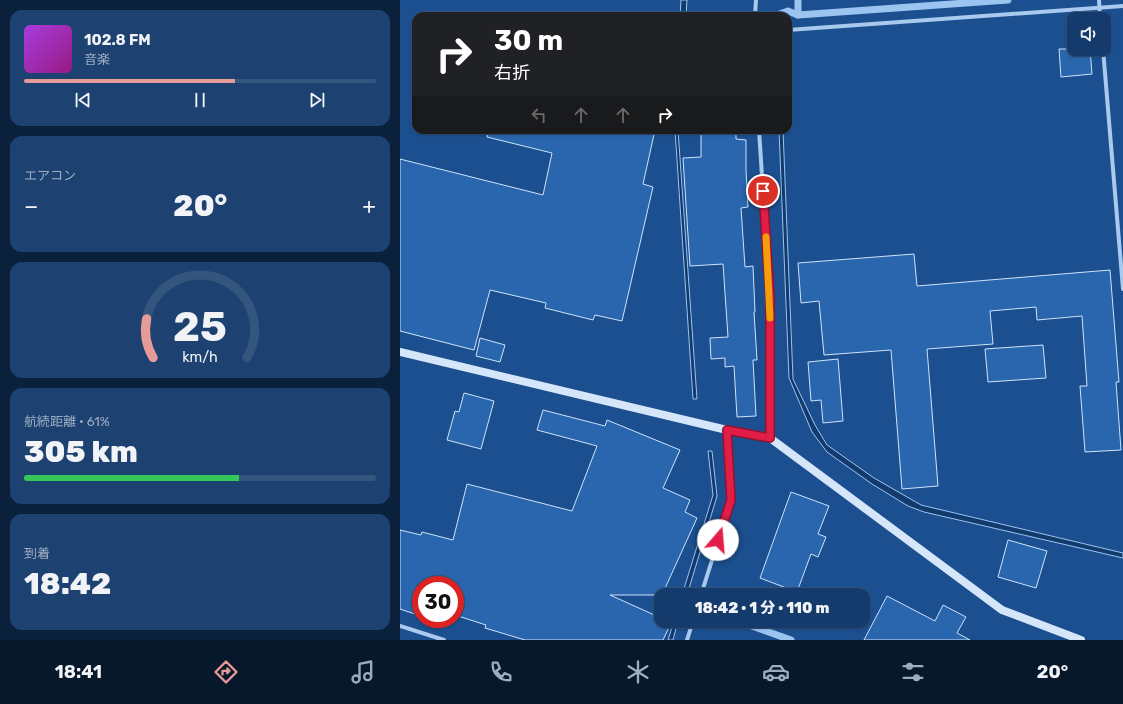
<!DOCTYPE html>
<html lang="ja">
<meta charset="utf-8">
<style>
:root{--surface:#143b6b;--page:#1d4271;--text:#f1f3f6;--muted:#9dadc1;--line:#33557e;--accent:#e69b98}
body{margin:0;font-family:Rubik,"Noto Sans JP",sans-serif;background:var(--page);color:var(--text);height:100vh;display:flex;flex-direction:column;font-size:15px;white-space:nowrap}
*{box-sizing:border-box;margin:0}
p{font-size:13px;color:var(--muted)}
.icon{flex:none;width:22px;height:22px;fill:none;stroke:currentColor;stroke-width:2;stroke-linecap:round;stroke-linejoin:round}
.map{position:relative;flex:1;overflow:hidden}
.panel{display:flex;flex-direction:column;gap:10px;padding:10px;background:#0b203b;width:400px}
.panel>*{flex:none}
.banner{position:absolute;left:12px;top:12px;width:380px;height:122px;border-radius:12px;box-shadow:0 1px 3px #0004,0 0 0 1px var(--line);background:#202124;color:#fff;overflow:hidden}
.fabs{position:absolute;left:667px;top:12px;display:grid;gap:8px}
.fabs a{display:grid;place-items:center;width:44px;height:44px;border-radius:8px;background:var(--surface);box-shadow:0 1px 3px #0004,0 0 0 1px var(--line);font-size:20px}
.speed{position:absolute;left:12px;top:576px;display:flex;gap:8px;font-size:20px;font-weight:700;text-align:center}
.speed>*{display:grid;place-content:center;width:52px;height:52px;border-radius:50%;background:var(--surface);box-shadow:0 1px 3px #0004,0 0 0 1px var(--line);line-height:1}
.speed .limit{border:6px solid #d22;background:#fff;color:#111}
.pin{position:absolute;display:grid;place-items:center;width:34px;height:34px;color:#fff;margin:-17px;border:2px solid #fff;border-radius:50%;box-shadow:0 1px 4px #0007}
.me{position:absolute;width:44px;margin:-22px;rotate:18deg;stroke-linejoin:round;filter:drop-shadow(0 0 3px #0008)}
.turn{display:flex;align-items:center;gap:14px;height:84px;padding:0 16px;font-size:18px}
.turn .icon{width:52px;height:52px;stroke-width:2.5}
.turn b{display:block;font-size:28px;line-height:34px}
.lanes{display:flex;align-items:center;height:38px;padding:0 16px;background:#0003;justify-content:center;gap:20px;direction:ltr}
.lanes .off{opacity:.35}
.big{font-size:30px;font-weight:800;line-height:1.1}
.panel .tile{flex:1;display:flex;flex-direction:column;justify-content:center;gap:6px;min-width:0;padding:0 14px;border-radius:12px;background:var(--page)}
.panel .dial{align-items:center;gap:0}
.dial svg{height:104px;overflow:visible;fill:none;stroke:var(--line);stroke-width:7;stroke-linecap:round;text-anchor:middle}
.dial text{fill:var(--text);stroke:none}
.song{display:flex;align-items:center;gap:12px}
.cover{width:48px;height:48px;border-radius:6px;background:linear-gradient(135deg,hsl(280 70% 55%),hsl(310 70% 35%))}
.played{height:4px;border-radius:2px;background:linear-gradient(90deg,var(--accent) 60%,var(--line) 60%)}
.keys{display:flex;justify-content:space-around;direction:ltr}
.heat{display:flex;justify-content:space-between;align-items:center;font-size:22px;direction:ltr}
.charge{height:6px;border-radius:3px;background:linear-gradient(90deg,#34c759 61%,var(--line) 0)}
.trip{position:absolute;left:254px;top:588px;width:216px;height:40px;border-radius:12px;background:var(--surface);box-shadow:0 1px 3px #0004,0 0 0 1px var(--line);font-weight:800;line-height:40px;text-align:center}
.dock{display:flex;height:64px;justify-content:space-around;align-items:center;background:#08182b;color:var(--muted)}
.dock .icon{width:28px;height:28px}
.dock .selected{color:var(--accent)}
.dock b{font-size:18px;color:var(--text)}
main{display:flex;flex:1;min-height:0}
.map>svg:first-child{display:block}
</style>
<main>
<section class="panel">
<div class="tile">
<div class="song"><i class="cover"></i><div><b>102.8 FM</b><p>音楽</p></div></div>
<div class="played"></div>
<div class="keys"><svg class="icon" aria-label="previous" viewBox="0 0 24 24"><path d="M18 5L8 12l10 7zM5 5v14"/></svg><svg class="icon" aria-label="pause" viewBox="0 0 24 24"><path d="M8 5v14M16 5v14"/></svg><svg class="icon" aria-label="next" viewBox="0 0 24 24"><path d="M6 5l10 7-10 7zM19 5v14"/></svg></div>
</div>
<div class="tile"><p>エアコン</p>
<div class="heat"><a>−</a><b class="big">20°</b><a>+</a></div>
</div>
<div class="tile dial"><svg viewBox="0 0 100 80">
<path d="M14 69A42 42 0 1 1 86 69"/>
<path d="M14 69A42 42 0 0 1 9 39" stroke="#e69b98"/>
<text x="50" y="56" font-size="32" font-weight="700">25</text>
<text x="50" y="72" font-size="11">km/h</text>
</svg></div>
<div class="tile"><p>航続距離 · 61%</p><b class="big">305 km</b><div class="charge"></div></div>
<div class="tile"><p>到着</p><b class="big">18:42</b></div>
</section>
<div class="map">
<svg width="723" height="640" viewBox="0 0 723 640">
<rect width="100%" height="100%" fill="#1b4f8f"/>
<g fill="#123a6d" stroke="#9cc4f0">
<polygon points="281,0 287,0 286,16 280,16"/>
<polygon points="275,130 278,130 297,399 293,399"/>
<polygon points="379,130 383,130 393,379 415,425 427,445 474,478 521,505 723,553 723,558 524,512 508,506 472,484 427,452 412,432 389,378"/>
<polygon points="308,451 312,451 317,496 287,595 282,595 313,495"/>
<polygon points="274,621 278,621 273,640 268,640"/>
</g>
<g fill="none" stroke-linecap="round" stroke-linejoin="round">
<g stroke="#9cc4f0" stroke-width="7">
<polyline points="398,15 398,0"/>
<polyline points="374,16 388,11 398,15 608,0"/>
<polyline points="338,621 391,640"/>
</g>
</g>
<g fill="#2a66ad" stroke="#cfe3fa">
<polygon points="659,49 690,49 692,74 661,77"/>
<polygon points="88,130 255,130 243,184 253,187 222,321 195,315 193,320 145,308 146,303 90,290 74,350 0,331 0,159 143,195 152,153 87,137"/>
<polygon points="301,130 336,130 336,139 346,140 346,170 348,207 341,208 345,267 353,266 355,312 354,312 357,360 353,360 356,416 337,417 334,366 325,367 325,358 311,359 310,338 328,337 323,264 290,266 283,158 301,157"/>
<polygon points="514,254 517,286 710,270 719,382 716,382 721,450 685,452 680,386 687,386 682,316 637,320 636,307 590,311 593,344 527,349 538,486 502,489 491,350 424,355 419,301 401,303 398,263"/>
<polygon points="80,338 105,345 100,362 76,356"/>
<polygon points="643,345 646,378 588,382 585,349"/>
<polygon points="438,359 443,421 423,423 421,400 411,401 408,362"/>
<polygon points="64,393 94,401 81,449 47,440 55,411 59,412"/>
<polygon points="143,410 205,426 207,420 280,450 263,488 290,500 285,512 297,518 262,595 210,595 261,618 261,621 267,621 271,623 263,640 125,640 85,628 86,625 55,615 55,585 21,585 21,616 0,609 0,530 21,535 22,532 53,540 67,484 172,511 197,446 137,430"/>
<polygon points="391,492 429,506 418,534 426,537 418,557 411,554 397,592 360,578"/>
<polygon points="608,540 647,551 636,588 598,577"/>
<polygon points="487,596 535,621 543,605 566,617 557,633 570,640 464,640"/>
</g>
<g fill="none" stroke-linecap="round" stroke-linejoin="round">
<g stroke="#a9c9ee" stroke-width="4">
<polyline points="699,0 700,19"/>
<polyline points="355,16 356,0"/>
<polyline points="388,30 723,6"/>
<polyline points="703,49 723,289"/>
<polyline points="359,130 370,298 370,438"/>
<polyline points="301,595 331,500 327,430"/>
<polyline points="0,626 44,640"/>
<polyline points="287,640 293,621"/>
</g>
<polyline stroke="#d6e6fa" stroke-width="8" points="0,352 327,430 370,438 602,610 681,640"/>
</g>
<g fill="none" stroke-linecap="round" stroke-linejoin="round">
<defs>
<polyline id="route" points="318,540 331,500 327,430 370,438 370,298 363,191"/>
</defs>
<use href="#route" stroke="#92132f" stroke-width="10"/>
<use href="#route" stroke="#e11d48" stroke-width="7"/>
<polyline stroke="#f59e0b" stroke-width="7" points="366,237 370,318"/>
</g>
</svg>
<div class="fabs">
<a><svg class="icon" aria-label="sound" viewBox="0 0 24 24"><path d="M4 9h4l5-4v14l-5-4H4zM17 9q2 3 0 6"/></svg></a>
</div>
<div class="speed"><div class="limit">30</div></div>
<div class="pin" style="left:363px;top:191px;background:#d93025"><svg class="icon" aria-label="arrive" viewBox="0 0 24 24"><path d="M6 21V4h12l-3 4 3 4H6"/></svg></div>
<svg class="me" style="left:318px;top:540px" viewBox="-20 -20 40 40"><circle r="19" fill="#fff"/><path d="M0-13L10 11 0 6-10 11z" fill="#e11d48"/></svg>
<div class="trip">18:42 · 1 分 · 110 m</div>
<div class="banner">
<div class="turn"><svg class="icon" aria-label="right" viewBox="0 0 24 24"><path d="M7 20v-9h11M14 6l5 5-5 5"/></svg><div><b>30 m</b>右折</div></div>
<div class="lanes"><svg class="icon off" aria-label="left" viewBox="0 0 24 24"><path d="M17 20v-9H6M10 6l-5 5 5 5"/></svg><svg class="icon off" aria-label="ahead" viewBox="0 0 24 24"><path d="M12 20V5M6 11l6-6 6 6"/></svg><svg class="icon off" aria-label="ahead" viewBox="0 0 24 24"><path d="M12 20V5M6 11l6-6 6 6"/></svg><svg class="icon" aria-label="right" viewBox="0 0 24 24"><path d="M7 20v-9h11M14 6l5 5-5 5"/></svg></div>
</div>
</div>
</main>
<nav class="dock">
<b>18:41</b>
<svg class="icon selected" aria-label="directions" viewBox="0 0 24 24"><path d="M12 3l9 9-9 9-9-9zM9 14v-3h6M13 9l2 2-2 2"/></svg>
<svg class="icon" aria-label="music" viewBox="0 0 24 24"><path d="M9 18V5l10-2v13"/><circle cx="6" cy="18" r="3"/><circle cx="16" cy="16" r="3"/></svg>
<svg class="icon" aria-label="phone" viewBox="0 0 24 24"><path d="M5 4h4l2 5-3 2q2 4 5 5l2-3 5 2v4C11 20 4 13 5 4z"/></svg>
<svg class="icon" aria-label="climate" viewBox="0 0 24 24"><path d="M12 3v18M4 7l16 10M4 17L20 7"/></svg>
<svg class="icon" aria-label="car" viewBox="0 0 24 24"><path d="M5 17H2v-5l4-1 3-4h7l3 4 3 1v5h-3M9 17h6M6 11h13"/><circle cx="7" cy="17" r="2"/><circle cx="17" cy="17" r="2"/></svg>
<svg class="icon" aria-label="filters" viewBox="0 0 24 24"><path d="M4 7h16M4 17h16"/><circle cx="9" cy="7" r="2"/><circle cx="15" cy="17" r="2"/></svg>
<b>20°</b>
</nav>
